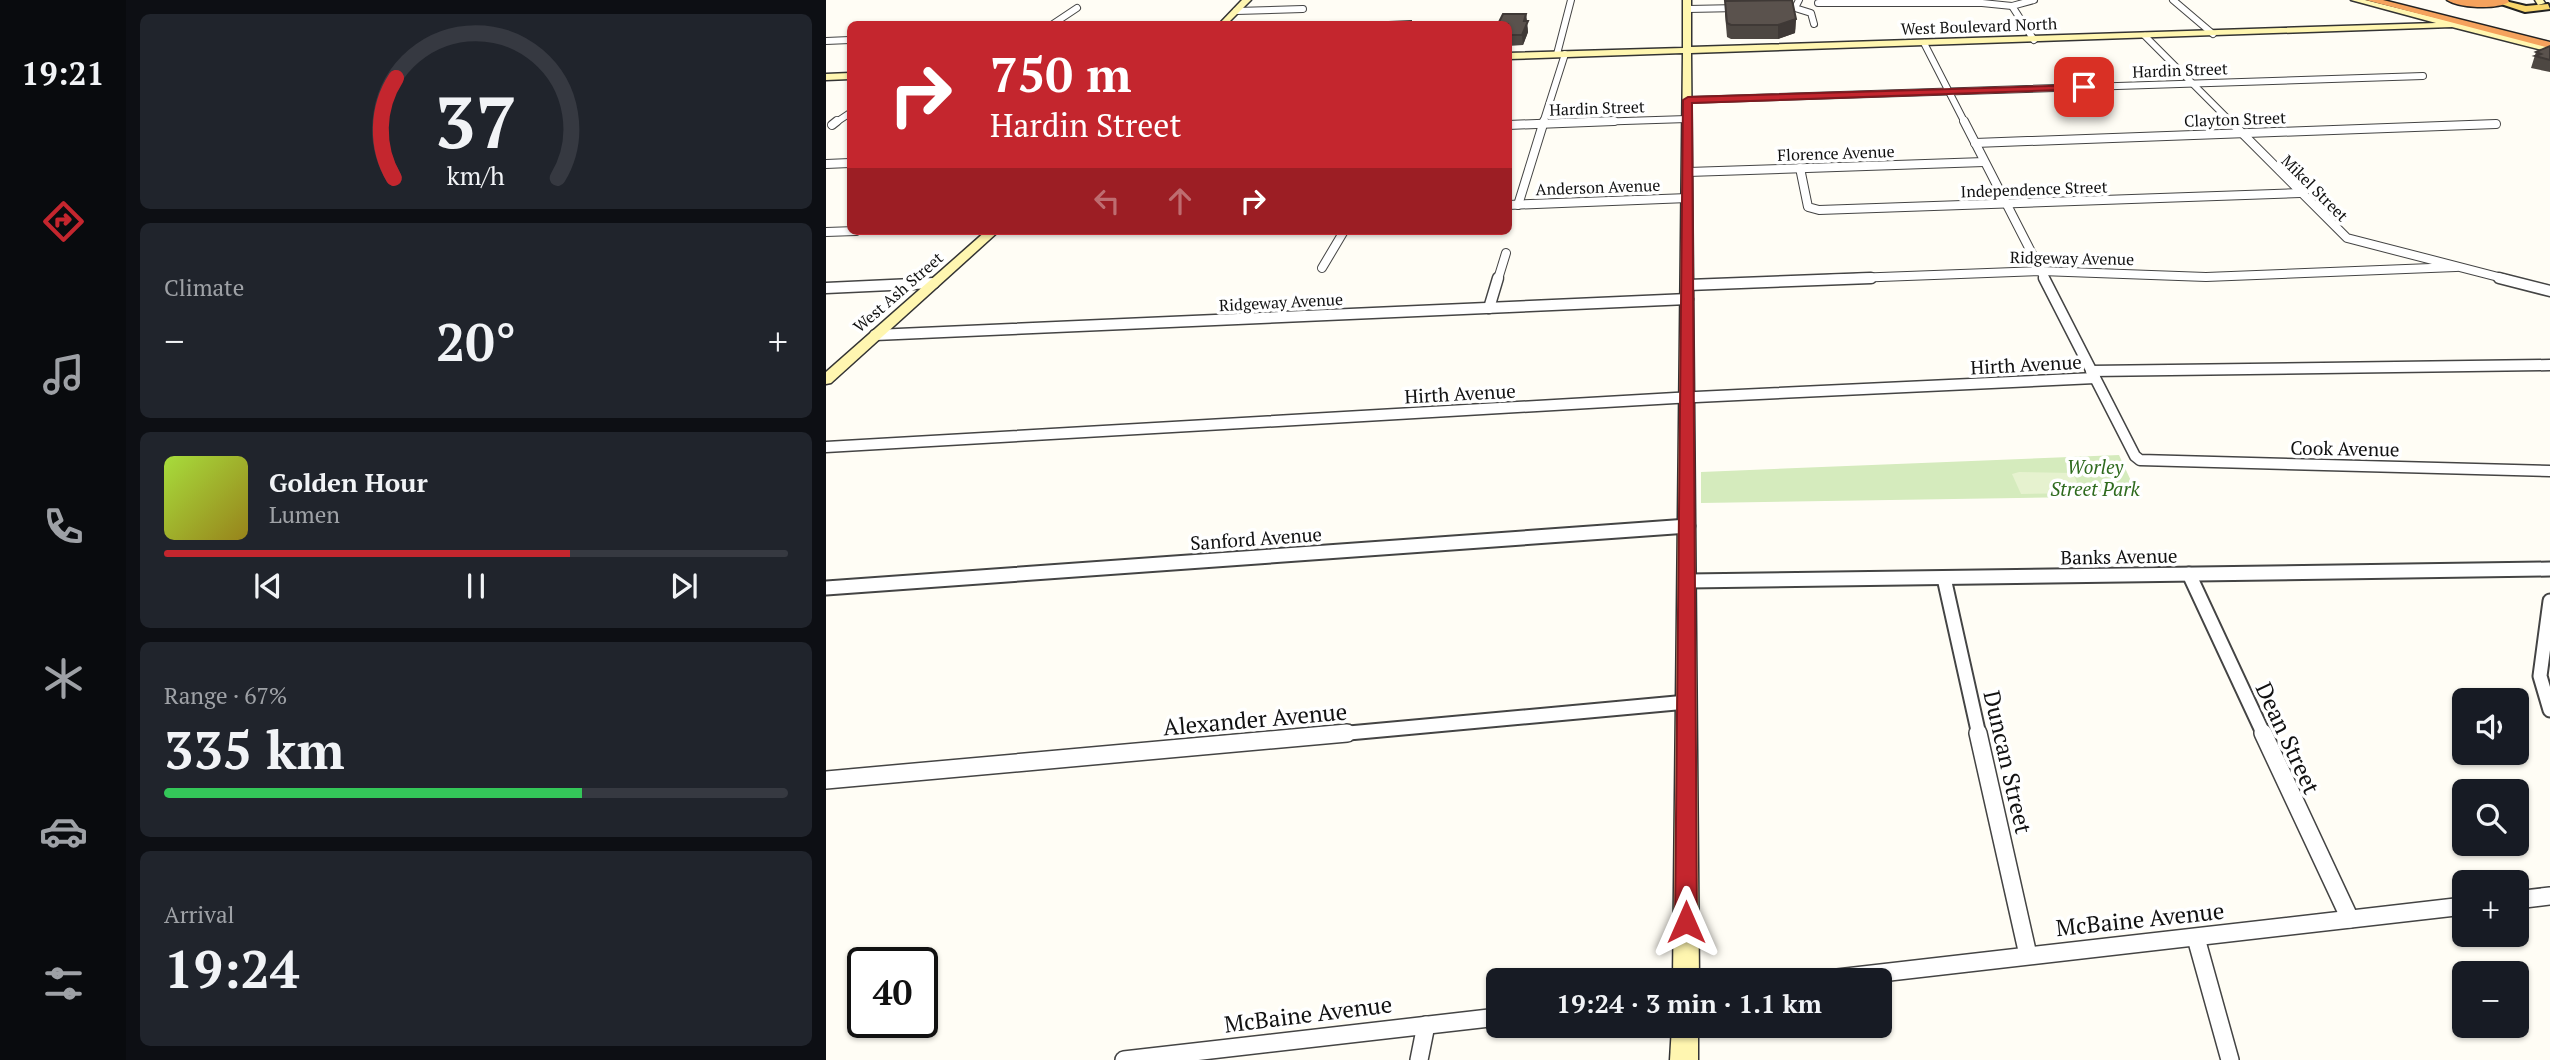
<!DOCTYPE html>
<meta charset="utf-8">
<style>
:root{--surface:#171b24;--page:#20242c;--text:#f1f3f6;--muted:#9ea1a6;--line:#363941;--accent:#c4262e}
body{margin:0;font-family:"PT Serif",serif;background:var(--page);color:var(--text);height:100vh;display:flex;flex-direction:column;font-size:26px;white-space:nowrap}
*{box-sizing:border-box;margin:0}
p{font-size:23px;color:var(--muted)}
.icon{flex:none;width:38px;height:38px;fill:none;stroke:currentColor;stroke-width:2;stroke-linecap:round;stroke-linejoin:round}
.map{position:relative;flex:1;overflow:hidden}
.panel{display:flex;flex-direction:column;gap:14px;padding:14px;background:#0d0f14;width:700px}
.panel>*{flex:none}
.banner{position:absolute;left:21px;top:21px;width:665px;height:214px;border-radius:10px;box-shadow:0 2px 5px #0004;background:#c4262e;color:#fff;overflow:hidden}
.tools{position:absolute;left:1626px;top:688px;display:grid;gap:14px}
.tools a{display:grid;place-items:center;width:77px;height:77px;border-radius:10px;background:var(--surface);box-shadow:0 2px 5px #0004;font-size:35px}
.speed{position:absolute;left:21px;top:947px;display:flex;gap:14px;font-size:35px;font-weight:700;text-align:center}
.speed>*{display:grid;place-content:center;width:91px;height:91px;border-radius:50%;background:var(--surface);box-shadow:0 2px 5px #0004;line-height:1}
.speed .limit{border:4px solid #111;border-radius:10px;background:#fff;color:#111}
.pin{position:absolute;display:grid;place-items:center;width:60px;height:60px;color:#fff;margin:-30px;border-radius:14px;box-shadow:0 4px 10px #0006}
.me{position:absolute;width:77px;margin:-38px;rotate:0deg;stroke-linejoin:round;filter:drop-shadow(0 0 5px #0008)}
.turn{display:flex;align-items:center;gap:24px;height:147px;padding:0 28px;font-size:32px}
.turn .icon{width:91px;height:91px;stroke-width:2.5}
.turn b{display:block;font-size:49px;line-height:60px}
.lanes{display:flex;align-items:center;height:66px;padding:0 28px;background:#0003;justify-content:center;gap:35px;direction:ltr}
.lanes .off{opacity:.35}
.big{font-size:52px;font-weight:700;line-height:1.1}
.panel .card{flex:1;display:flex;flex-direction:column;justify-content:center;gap:10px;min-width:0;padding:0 24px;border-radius:10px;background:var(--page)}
.panel .dial{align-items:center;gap:0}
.dial svg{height:182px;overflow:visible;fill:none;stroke:var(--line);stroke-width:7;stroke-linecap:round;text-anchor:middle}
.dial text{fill:var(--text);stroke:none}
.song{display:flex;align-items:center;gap:21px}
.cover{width:84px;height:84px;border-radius:10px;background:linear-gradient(135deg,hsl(80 70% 55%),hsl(50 70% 35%))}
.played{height:7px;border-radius:4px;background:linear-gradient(90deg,var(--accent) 65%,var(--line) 65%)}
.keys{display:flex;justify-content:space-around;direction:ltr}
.heat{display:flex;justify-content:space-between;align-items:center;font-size:38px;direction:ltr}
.charge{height:10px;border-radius:5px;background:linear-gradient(90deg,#34c759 67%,var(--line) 0)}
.trip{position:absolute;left:660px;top:968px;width:406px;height:70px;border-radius:10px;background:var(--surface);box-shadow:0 2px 5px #0004;font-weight:700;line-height:70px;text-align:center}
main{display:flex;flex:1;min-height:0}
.tab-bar{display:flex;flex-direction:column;width:126px;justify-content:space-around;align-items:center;background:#090b0e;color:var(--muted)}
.tab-bar .icon{width:49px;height:49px}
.tab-bar .on{color:var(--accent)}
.tab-bar b{font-size:32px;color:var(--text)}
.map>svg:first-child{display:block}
</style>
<main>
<nav class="tab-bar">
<b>19:21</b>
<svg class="icon on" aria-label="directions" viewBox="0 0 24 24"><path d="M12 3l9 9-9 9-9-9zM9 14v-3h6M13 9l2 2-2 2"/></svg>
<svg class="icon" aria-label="music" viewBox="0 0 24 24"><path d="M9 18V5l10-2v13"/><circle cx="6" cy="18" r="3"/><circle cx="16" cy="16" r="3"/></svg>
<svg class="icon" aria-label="phone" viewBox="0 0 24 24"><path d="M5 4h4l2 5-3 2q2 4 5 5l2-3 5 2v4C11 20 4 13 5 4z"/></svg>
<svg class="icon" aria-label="climate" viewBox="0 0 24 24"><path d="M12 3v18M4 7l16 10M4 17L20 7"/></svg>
<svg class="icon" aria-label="car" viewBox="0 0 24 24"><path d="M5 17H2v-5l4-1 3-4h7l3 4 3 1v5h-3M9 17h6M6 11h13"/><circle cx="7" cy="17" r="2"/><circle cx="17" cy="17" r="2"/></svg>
<svg class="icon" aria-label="filters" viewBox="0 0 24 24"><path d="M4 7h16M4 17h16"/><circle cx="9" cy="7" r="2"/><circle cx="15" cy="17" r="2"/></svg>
</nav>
<section class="panel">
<div class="card dial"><svg viewBox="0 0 100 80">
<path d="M14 69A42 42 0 1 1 86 69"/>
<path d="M14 69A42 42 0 0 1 15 25" stroke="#c4262e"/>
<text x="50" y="56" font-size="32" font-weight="700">37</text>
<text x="50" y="72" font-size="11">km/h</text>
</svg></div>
<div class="card"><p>Climate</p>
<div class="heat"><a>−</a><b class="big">20°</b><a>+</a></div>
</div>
<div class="card">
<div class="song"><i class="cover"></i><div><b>Golden Hour</b><p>Lumen</p></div></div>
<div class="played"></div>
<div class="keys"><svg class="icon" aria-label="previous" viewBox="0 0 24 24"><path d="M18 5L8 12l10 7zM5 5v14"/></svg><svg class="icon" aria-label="pause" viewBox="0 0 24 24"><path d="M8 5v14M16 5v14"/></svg><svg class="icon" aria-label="next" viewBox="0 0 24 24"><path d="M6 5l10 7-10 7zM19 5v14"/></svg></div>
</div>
<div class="card"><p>Range · 67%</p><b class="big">335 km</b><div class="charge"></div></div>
<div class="card"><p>Arrival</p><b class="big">19:24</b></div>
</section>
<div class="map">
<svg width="1724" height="1060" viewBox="0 0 1724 1060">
<rect width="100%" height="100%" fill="#fffdf5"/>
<polygon fill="#d5ebbd" points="1293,455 1312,496 875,503 875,472"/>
<polygon fill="#e6f2cf" points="1193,472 1247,473 1256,493 1195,494 1186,474"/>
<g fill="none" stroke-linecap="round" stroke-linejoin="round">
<defs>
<g id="street-far4">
<polyline points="973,0 969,8 985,13 988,24"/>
<polyline points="1208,0 1186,6 1208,40"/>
<polyline points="1347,0 1387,34"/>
<polyline points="992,3 1156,3 1186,6"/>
<polyline points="862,9 913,8"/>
<polyline points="410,11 477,9"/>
<polyline points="227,24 251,8"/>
<polyline points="1319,36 1406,123"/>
<polyline points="0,41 24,40"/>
<polyline points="1098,43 1139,123"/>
<polyline points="731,54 745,0"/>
<polyline points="862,100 1597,76"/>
<polyline points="9,123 24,113"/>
<polyline points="717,123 739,54"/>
<polyline points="736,123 861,119"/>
</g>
<g id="street-far3">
<polyline points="1138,121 1219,279"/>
<polyline points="1404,121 1521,238 1680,279"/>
<polyline points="6,125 11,121"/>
<polyline points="682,125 788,121"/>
<polyline points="1149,143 1670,124"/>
<polyline points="0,164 24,163"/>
<polyline points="974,168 982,207 993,210 1474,193"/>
<polyline points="862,172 1158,162"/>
<polyline points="682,205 862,198"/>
<polyline points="692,205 718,121"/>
<polyline points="0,232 30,231"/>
<polyline points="496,268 518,231"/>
<polyline points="672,279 680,253"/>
<polyline points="1001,279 1215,271 1380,277 1630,267"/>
</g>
<g id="street-far2">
<polyline points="1218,278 1309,456 1314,460 1724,471"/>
<polyline points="1673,278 1724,291"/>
<polyline points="862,285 1045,278"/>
<polyline points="0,288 108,283"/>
<polyline points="663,308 672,278"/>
<polyline points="49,335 862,299"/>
<polyline points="1265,371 1724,365"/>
<polyline points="0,447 849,398 1269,378"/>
</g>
<g id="street-far1">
<polyline points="1363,574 1438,735"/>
<polyline points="1118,578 1153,735"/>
<polyline points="862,581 1724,569"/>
<polyline points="0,588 862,526"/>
<polyline points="1724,601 1714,676 1724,710"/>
<polyline points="501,735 861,702"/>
</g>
<g id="street">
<polyline points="1152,733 1202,955"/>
<polyline points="1437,733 1524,919"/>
<polyline points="0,780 521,733"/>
<polyline points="1690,900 1724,896"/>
<polyline points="1370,938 1404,1060"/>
<polyline points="994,980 1638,906"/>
<polyline points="298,1060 672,1017"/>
<polyline points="593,1060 600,1025"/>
</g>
<g id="secondary">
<polygon points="416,0 425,0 401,24 393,24"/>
<polygon points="857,0 865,0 865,47 1610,23 1525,0 1539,0 1724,46 1724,52 1626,27 865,53 873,980 847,980 857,53 682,59 682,53 857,48"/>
<polygon points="1709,0 1717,0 1719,3 1712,5"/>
<polygon points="24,73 24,79 0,80 0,74"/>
<polygon points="160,231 173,231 5,383 0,384 0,372"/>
<polygon points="846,1026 872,1026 872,1060 844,1060"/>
</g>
<polygon id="primary" points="1675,0 1700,6 1722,4 1724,9 1699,12 1675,4"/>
<g id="highway">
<polygon points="1540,0 1557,0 1724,42 1724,48"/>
<path d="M1621 0H1682L1683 2C1670 10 1633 8 1621 0Z"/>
</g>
</defs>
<use href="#street-far4" stroke="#444" stroke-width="8"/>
<use href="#street-far3" stroke="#444" stroke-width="10"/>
<use href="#street-far2" stroke="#444" stroke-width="13"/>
<use href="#street-far1" stroke="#444" stroke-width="17"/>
<use href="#street" stroke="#444" stroke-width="20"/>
<use href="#secondary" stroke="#333" stroke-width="3"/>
<use href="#primary" stroke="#222" stroke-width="4"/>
<use href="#highway" stroke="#222" stroke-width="3"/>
<use href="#street-far4" stroke="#fff" stroke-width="6"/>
<use href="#street-far3" stroke="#fff" stroke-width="8"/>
<use href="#street-far2" stroke="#fff" stroke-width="10"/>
<use href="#street-far1" stroke="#fff" stroke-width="13"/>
<use href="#street" stroke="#fff" stroke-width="17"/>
<use href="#secondary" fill="#fff6b0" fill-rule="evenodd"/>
<use href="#primary" fill="#f9d66b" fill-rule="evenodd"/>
<use href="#highway" fill="#f5a25d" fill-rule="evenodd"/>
</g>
<g fill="#4d4742">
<polygon points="899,1 970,19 969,33 952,39 905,39 901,37 899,14"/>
<polygon points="700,14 702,32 697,45 682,46 682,24"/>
<polygon points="1724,46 1724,72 1705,68 1710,52"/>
</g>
<g fill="#3f3936">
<polygon points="700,14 702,32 697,45 696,35 698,21"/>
<polygon points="970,19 969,33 952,39 952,25"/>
</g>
<g fill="#5a524d" stroke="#3f3936" stroke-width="2">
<polygon points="966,0 970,19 952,25 905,25 901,23 899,1"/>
<polygon points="677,14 700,14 698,21 702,21 696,35 682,35 682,24 672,24"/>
<polygon points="585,21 585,24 562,24 563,22"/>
<polygon points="1724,46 1724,60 1709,56 1715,54 1710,52"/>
</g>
<polygon fill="#c4262e" stroke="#7f191e" stroke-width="2" points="1258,85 1261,89 866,103 871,922 868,928 860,931 852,928 849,922 857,100 862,97"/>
<g text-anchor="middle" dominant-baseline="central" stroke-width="7" stroke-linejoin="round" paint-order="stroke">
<g font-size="16" fill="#111" stroke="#fff">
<text transform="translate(1153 26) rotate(-2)">West Boulevard North</text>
<text transform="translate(1354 70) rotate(-2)">Hardin Street</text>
<text transform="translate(771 108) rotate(-2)">Hardin Street</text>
<text transform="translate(1409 119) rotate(-2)">Clayton Street</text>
<text transform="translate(1010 153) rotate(-2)">Florence Avenue</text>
<text transform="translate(772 187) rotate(-2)">Anderson Avenue</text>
<text transform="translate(1489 188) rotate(45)">Mikel Street</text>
<text transform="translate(1208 189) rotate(-2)">Independence Street</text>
<text transform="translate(1246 258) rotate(1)">Ridgeway Avenue</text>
<text transform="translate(72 292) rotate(-41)">West Ash Street</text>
<text transform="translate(455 302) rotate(-3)">Ridgeway Avenue</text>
</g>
<g font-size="19" fill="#111" stroke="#fff">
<text transform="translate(1200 364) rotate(-3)">Hirth Avenue</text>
<text transform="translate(634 393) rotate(-3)">Hirth Avenue</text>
<text transform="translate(1519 448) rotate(1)">Cook Avenue</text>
<text transform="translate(430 538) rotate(-4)">Sanford Avenue</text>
<text transform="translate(1293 556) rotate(-1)">Banks Avenue</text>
</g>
<g font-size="19" font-style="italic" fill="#2f6b1f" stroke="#fff">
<text x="1269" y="466">Worley<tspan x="1269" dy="22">Street Park</tspan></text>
</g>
<g font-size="23" fill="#111" stroke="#fff">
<text transform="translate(429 719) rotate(-5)">Alexander Avenue</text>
<text transform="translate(1462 738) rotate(65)">Dean Street</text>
<text transform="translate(1182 762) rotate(77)">Duncan Street</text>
<text transform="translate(1314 919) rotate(-6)">McBaine Avenue</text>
<text transform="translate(482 1014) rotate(-7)">McBaine Avenue</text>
</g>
</g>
</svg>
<div class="tools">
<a><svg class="icon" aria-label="sound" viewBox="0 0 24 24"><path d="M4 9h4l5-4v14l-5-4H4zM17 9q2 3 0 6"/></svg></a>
<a><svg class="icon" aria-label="search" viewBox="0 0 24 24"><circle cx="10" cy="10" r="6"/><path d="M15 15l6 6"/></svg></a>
<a>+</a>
<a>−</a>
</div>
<div class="speed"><div class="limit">40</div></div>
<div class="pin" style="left:1258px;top:87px;background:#d93025"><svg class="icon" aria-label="arrive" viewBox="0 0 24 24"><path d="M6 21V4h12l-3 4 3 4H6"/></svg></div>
<svg class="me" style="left:860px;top:922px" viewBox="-20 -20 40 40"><path d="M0-17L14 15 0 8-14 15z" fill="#c4262e" stroke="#fff" stroke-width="4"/></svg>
<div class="trip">19:24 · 3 min · 1.1 km</div>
<div class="banner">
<div class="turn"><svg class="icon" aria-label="right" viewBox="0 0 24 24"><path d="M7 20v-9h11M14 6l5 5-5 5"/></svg><div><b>750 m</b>Hardin Street</div></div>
<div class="lanes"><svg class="icon off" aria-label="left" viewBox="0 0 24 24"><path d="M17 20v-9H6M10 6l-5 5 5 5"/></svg><svg class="icon off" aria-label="ahead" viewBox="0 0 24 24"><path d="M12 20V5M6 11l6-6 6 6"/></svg><svg class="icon" aria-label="right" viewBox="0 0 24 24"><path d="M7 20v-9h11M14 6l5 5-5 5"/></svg></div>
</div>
</div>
</main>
